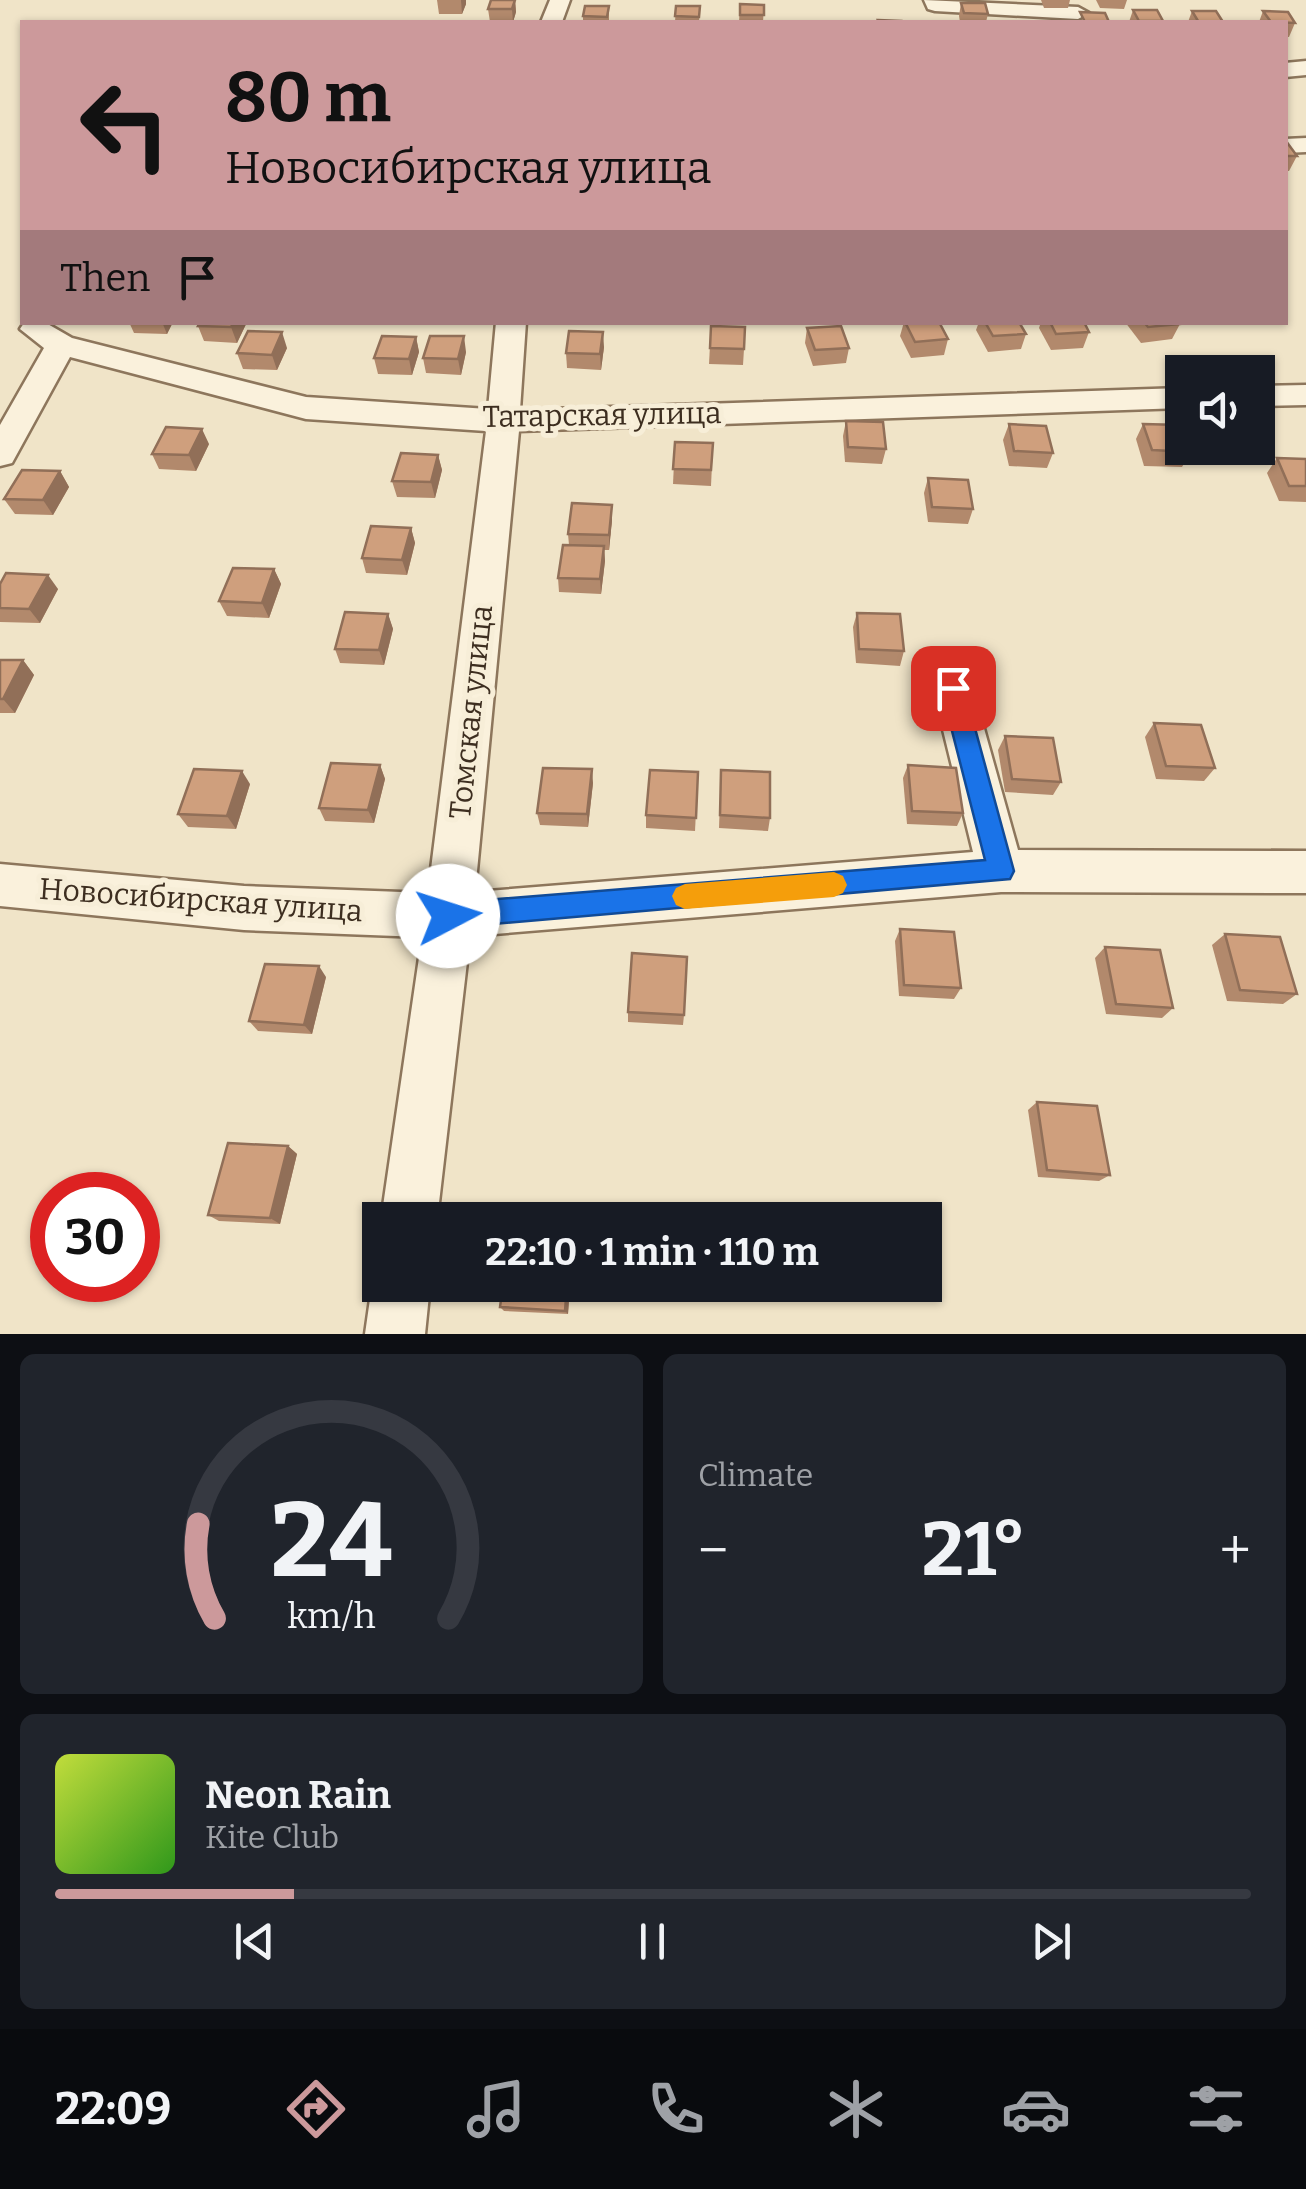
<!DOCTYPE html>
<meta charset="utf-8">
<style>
:root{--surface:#171b24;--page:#20242c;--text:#f1f3f6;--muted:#9ea1a6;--line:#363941;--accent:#cc999b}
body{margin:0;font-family:Bitter,serif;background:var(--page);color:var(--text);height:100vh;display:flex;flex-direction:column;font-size:38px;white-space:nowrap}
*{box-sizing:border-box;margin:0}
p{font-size:32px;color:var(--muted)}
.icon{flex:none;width:55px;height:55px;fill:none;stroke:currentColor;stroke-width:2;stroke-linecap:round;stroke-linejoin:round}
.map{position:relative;height:1334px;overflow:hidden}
.side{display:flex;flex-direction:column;gap:20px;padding:20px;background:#0d0f14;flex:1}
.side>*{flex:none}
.top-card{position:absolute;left:20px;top:20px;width:1268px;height:305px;border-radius:0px;box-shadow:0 2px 8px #0004;background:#cc999b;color:#111;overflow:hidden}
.buttons{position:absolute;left:1165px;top:355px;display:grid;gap:20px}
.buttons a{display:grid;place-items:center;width:110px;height:110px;border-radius:0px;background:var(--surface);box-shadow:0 2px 8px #0004;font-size:50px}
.speed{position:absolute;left:30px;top:1172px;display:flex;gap:20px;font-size:50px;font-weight:700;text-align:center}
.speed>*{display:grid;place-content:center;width:130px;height:130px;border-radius:50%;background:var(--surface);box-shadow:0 2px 8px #0004;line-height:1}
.speed .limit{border:15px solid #d22;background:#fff;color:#111}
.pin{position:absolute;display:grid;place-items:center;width:85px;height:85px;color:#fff;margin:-42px;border-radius:20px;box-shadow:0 5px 15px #0006}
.me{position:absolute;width:110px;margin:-55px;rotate:85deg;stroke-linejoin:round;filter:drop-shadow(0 0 8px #0008)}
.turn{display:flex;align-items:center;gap:35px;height:210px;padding:0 40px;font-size:45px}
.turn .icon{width:130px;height:130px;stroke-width:2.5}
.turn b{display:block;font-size:70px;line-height:85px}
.then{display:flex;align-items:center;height:95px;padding:0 40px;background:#0003;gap:20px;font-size:38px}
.big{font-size:75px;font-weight:700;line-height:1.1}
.side .widget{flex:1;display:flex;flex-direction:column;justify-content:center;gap:15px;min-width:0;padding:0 35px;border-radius:15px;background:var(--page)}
.side .dial{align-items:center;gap:0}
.dial svg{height:260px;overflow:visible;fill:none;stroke:var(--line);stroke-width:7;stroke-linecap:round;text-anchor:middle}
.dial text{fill:var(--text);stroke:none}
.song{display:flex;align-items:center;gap:30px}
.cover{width:120px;height:120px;border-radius:15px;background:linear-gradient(135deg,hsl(70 70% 55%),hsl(110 70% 35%))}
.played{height:10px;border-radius:5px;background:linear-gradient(90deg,var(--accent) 20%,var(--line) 20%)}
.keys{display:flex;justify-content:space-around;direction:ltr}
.heat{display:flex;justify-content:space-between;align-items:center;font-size:55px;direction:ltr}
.side .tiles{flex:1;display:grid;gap:20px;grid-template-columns:1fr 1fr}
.widget:last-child{grid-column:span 2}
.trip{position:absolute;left:362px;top:1202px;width:580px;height:100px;border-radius:0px;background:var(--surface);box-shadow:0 2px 8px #0004;font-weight:700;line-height:100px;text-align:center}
.tab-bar{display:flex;height:160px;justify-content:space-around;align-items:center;background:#090b0e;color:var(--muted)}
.tab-bar .icon{width:70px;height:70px}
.tab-bar .on{color:var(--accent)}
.tab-bar b{font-size:45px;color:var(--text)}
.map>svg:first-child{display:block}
</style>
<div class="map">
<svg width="1306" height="1334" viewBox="0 0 1306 1334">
<rect width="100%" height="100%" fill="#f0e4c8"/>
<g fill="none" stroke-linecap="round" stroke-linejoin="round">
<defs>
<g id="street">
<polygon points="550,0 570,0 562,22 541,22"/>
<polygon points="924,0 1078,7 1089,13 1078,19 935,11 928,9"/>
<polygon points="1306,61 1306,75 1285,77 1285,63"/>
<polygon points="1306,138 1306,152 1285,153 1285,139"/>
<polygon points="24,323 46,323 72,338 306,397 488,409 496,322 526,322 520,410 1182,388 1182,408 519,431 475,892 973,852 933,689 939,677 953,673 967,677 973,689 1018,850 1306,851 1306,893 1001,892 470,936 437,1220 381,1220 422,937 244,930 0,906 0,864 244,886 428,893 486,431 306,419 70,357 12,463 0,466 0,425 44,348 20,329"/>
<polygon points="1306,385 1306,405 1258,406 1258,386"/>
<polygon points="380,1266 380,1285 430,1285 425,1334 365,1334 372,1285"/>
</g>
</defs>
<use href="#street" stroke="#8d765c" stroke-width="5"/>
<use href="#street" fill="#faf1dc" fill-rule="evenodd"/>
</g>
<g fill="#b2896c">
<polygon points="437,0 466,0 466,4 462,14 439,14"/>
<polygon points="515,0 516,12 513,22 490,22 488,9"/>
<polygon points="1041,0 1070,0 1068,8 1044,8"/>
<polygon points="1096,0 1127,0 1124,9 1100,8"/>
<polygon points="961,3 988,14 986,22 960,22 959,16"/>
<polygon points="740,4 764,5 763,22 739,22"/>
<polygon points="609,6 609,22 583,22 583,16"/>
<polygon points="676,6 700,6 699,22 675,22"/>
<polygon points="1133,10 1163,21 1163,22 1129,22"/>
<polygon points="1192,11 1222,22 1188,22"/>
<polygon points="1263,11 1295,23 1289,37 1285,37 1285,22 1259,22"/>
<polygon points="1285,141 1297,156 1289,171 1285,171"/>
<polygon points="129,322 173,322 167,334 134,333"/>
<polygon points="247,322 237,343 204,341 198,326"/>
<polygon points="904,322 939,322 948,339 944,355 911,358 900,336"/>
<polygon points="979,322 1019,322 1026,334 1021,349 988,352 976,330"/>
<polygon points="1041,322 1084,322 1089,332 1083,348 1051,350 1039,328"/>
<polygon points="1125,322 1179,322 1180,324 1172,339 1141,343"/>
<polygon points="711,326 744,349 743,365 709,364"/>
<polygon points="807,328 849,348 846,363 813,366 805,343"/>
<polygon points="416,337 419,352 412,375 378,374 374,358"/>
<polygon points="604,347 601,370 567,368 566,353"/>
<polygon points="287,348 277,370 243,369 237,353"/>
<polygon points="466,352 461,375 426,373 423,358"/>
<polygon points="846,421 886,449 882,464 845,462 843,436"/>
<polygon points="1009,424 1053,453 1047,468 1009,466 1003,440"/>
<polygon points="1143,424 1191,452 1182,467 1144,466 1136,439"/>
<polygon points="675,442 713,443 711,486 673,484"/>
<polygon points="209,444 196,471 159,469 152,454"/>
<polygon points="438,455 442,470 435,498 397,497 392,481"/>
<polygon points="1277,458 1306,459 1306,502 1279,501 1267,473"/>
<polygon points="60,471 69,487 53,515 15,514 4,499"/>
<polygon points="928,478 973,509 968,524 928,522 924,493"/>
<polygon points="612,505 612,520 609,550 604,550 605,561 601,594 559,592 558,578 569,545 568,534"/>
<polygon points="411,528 415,543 407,575 366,573 362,558"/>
<polygon points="274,569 281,584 269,618 227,616 219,601"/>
<polygon points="0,584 58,589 40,623 0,622"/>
<polygon points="857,613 904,651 900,666 856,663 853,627"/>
<polygon points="388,614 393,629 384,665 340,663 335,649"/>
<polygon points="0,660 23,660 34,675 15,713 0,713"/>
<polygon points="1154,723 1215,768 1204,781 1156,779 1145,737"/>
<polygon points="1005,736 1061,782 1053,795 1005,792 998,750"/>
<polygon points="380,765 385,779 374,823 325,821 319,808"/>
<polygon points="908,765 963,813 957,826 907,824 903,778"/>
<polygon points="721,770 770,818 768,831 719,828"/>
<polygon points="698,772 695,831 646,828 646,815"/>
<polygon points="593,783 588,827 540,825 537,813"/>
<polygon points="250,784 236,829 188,827 178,814"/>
<polygon points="900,929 961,988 954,999 899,996 895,941"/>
<polygon points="1225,934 1297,994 1283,1004 1227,1001 1212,945"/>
<polygon points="1105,947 1173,1008 1162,1018 1106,1014 1095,958"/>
<polygon points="326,977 312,1034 258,1031 249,1021"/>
<polygon points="628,1012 684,1015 683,1025 628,1022"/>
<polygon points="1037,1102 1110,1175 1099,1181 1038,1177 1028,1110"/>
<polygon points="288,1146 297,1154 280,1224 219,1221 208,1215"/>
<polygon points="570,1285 568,1314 504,1311 500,1307"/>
</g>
<g fill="#916f58">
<polygon points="461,0 466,0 466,4 462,14"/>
<polygon points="515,0 516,12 513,22 512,9"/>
<polygon points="162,322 173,322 167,334"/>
<polygon points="234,322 247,322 237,343 231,327"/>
<polygon points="282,332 287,348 277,370 272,355"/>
<polygon points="603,332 604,347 601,370 600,354"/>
<polygon points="464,336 466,352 461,375 458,359"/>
<polygon points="416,337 419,352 412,375 409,359"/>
<polygon points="202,429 209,444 196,471 189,455"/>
<polygon points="438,455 442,470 435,498 431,482"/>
<polygon points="60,471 69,487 53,515 43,500"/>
<polygon points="612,505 612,520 609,550 609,535"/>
<polygon points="411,528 415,543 407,575 402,560"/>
<polygon points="604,546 605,561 601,594 600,579"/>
<polygon points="274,569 281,584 269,618 262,603"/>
<polygon points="48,575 58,589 40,623 29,609"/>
<polygon points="388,614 393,629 384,665 379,650"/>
<polygon points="23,660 34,675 15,713 3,699"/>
<polygon points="380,765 385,779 374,823 368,810"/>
<polygon points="592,769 593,783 588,827 587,814"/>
<polygon points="242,771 250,784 236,829 227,816"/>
<polygon points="319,966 326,977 312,1034 304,1025"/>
<polygon points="288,1146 297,1154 280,1224 270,1218"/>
<polygon points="567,1285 570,1285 568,1314 565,1311"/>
</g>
<g fill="#cf9f7d" stroke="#916f58" stroke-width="2.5">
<polygon points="491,0 515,0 512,9 488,9"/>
<polygon points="961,3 985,3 988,14 964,13"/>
<polygon points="740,4 764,5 764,15 740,15"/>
<polygon points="585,6 609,6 607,17 583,16"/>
<polygon points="676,6 700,6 699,17 675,16"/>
<polygon points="1133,10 1157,10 1163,21 1139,21"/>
<polygon points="1192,11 1216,11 1223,22 1198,21"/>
<polygon points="1263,11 1288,12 1295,23 1271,22"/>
<polygon points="1080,12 1105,13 1109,22 1085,22"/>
<polygon points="878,20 902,21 903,22 879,22"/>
<polygon points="1285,141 1286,141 1297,156 1285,156"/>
<polygon points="200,322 234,322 231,327 198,326"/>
<polygon points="905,322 939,322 948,339 915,342"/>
<polygon points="985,322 1019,322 1026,334 993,336"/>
<polygon points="1050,322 1084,322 1089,332 1056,334"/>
<polygon points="1144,322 1179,322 1180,324 1148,327"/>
<polygon points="711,326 745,327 744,349 710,348"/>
<polygon points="841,326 849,348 815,350 807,328"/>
<polygon points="248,331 282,332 272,355 237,353"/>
<polygon points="569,331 603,332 600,354 566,353"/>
<polygon points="382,336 416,337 409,359 374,358"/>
<polygon points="430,336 464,336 458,359 423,358"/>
<polygon points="846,421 883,422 886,449 848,447"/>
<polygon points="1009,424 1046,426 1053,453 1014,451"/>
<polygon points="1143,424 1181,425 1182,430 1182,448 1189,448 1191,452 1152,450"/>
<polygon points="166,427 202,429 189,455 152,454"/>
<polygon points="675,442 713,443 711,470 673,469"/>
<polygon points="401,453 438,455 431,482 392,481"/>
<polygon points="1277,458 1306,459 1306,486 1289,486"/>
<polygon points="22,470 60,471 43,500 4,499"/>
<polygon points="928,478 968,480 973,509 932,507"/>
<polygon points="572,503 612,505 609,535 568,534"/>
<polygon points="371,526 411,528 402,560 362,558"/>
<polygon points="563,545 604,546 600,579 558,578"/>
<polygon points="233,568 274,569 262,603 219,601"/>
<polygon points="6,573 48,575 29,609 0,608 0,584"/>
<polygon points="345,612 388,614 379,650 335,649"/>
<polygon points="857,613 900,614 904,651 859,649"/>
<polygon points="0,660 23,660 3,699 0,699"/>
<polygon points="1154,723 1201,725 1215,768 1166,766"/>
<polygon points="1005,736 1053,738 1061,782 1012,779"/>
<polygon points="331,763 380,765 368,810 319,808"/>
<polygon points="908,765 956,768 963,813 912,811"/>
<polygon points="543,768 592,769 587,814 537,813"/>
<polygon points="194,769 242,771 227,816 178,814"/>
<polygon points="650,770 698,772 696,818 646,815"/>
<polygon points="721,770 770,772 770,818 720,815"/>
<polygon points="900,929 954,932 961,988 904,985"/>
<polygon points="1225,934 1280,937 1297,994 1240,990"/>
<polygon points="1105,947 1160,950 1173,1008 1116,1004"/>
<polygon points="632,953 687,957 684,1015 628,1012"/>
<polygon points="265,964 319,966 304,1025 249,1021"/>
<polygon points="1037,1102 1097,1106 1110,1175 1047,1170"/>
<polygon points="228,1143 288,1146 270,1218 208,1215"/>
<polygon points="503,1285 567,1285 565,1311 500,1307"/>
</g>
<polygon fill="#1a73e8" stroke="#114b97" stroke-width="2.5" points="953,679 961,682 964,688 1014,871 1010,879 448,928 439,925 435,916 439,907 448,903 985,860 941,688 945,682"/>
<polygon fill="#f59e0b" points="834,872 843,876 847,885 843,893 834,897 685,909 676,905 672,896 676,888 685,884"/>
<g text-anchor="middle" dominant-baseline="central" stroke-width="10" stroke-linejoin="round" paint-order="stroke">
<g font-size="30" fill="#3d2e20" stroke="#f7eed8">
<text transform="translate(602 415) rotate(-1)">Татарская улица</text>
<text transform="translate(471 712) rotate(-84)">Томская улица</text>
<text transform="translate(201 900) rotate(4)">Новосибирская улица</text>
</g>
</g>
</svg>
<div class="buttons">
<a><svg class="icon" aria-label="sound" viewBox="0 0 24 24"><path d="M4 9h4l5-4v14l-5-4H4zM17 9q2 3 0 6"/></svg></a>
</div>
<div class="speed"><div class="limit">30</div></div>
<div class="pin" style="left:953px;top:688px;background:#d93025"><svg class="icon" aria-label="arrive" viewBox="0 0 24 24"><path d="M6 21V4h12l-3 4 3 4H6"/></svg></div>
<svg class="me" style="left:448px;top:916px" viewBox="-20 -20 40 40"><circle r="19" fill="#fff"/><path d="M0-13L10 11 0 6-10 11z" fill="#1a73e8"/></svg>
<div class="trip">22:10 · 1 min · 110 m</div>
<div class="top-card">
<div class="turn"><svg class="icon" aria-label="left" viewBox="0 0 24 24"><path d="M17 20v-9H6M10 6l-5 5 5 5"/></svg><div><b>80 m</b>Новосибирская улица</div></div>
<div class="then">Then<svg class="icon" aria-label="arrive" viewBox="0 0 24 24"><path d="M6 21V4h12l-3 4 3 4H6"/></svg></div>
</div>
</div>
<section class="side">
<div class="tiles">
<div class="widget dial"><svg viewBox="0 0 100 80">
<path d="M14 69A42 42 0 1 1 86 69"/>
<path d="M14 69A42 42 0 0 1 9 40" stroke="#cc999b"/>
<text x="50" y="56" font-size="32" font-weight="700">24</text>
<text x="50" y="72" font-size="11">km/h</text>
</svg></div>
<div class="widget"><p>Climate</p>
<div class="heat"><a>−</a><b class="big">21°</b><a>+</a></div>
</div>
<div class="widget">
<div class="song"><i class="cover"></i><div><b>Neon Rain</b><p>Kite Club</p></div></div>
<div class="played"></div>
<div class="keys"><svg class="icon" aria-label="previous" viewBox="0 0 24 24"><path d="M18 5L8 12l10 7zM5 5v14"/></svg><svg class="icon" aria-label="pause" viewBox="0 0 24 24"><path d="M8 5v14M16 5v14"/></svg><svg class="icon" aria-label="next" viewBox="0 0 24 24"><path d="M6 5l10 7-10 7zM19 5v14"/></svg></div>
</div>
</div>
</section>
<nav class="tab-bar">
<b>22:09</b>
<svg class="icon on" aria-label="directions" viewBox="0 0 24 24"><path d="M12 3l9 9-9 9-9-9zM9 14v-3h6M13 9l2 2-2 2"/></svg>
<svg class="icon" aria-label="music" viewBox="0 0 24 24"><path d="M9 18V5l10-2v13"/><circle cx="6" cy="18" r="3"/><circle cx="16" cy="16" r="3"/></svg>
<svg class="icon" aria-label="phone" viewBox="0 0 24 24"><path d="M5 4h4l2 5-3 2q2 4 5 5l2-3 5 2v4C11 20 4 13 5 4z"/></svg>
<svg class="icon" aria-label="climate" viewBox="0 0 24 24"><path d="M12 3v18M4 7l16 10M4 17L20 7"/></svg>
<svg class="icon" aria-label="car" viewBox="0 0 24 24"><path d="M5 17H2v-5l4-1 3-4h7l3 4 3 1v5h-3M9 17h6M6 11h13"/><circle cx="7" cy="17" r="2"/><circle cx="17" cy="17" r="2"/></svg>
<svg class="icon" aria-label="filters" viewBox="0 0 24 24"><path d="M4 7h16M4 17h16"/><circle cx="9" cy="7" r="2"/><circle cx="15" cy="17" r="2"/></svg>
</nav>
